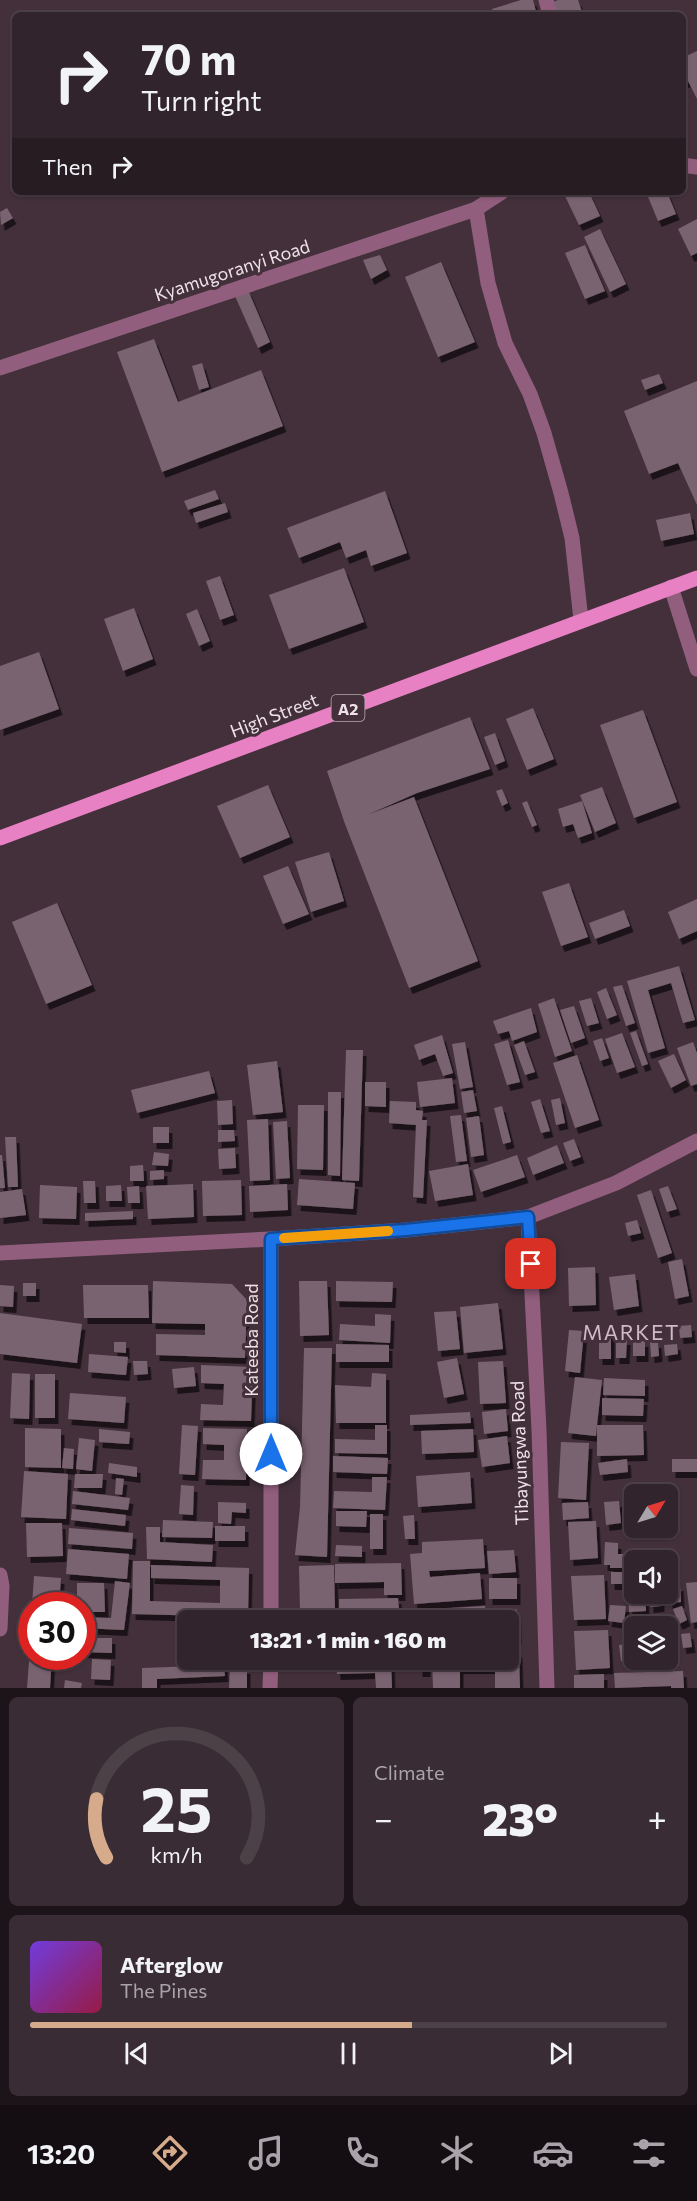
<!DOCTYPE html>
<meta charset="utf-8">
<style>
:root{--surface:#32242c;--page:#3a2c34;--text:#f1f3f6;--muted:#a8a4a9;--line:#4d4148;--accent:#d6ab8b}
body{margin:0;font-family:Commissioner,sans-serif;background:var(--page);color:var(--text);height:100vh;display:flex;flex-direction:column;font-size:22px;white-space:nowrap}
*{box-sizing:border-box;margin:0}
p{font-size:20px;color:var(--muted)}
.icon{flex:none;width:33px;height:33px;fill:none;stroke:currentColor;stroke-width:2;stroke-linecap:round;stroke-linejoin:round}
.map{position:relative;height:1688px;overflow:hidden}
.drawer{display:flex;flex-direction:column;gap:9px;padding:9px;background:#1c1418;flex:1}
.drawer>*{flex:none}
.hud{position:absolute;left:12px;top:12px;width:674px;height:183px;border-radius:9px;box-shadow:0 2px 4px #0004,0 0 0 2px var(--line);background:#32242c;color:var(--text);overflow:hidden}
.needle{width:39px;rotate:52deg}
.controls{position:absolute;left:624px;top:1484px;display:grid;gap:12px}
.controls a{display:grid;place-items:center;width:54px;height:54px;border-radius:9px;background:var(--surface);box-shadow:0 2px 4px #0004,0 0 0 2px var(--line);font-size:30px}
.speed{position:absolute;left:18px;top:1592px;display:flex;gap:12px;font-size:30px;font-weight:700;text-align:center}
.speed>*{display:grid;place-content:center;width:78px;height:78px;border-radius:50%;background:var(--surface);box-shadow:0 2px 4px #0004,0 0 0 2px var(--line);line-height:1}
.speed .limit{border:9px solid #d22;background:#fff;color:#111}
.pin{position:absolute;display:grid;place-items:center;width:51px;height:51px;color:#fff;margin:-26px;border-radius:12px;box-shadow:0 3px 9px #0006}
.me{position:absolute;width:66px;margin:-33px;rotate:0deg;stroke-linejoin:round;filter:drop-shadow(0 0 4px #0008)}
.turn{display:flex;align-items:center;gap:21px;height:126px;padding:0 30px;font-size:27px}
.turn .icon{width:78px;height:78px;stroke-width:2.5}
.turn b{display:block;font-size:42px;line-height:51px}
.then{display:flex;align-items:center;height:57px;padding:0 30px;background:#0003;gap:12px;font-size:22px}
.big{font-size:45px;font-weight:800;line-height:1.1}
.drawer .tile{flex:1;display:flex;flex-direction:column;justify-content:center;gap:9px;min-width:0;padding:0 21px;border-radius:9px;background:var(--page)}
.drawer .dial{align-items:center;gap:0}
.dial svg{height:156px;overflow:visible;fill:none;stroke:var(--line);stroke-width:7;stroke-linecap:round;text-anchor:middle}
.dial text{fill:var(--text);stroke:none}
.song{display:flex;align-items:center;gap:18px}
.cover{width:72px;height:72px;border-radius:9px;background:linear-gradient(135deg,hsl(260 70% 55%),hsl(340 70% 35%))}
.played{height:6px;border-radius:3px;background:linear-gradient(90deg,var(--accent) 60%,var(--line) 60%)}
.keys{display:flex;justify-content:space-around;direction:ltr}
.heat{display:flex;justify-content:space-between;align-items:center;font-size:33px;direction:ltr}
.drawer .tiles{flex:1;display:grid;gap:9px;grid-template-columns:1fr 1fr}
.tile:last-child{grid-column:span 2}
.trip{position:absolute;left:177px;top:1610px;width:342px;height:60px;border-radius:9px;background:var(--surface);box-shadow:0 2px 4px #0004,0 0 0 2px var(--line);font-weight:800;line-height:60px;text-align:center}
.dock{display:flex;height:96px;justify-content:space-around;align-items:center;background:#140e12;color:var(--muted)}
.dock .icon{width:42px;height:42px}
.dock .current{color:var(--accent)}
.dock b{font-size:27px;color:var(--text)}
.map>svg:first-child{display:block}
</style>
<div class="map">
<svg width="697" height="1688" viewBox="0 0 697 1688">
<defs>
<filter id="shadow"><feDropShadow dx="3.5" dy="6" stdDeviation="0" flood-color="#0009"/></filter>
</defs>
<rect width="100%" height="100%" fill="#43303b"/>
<g fill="#796370" filter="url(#shadow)">
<polygon points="521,0 533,0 537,15 494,15 492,9"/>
<polygon points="558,0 578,0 583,15 555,15 550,3"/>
<polygon points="697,51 697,99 688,81 684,82 682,80 682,58"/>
<polygon points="563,192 589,192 600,216 579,225"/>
<polygon points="646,192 667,192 676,214 658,221"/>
<polygon points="7,208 13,218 1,225 0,212"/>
<polygon points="697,219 697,253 691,256 678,229"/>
<polygon points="600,229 626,284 610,292 584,237"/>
<polygon points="585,245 605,291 585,299 565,253"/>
<polygon points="380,255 387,270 371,279 363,260"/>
<polygon points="441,262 475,342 438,357 405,277"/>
<polygon points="248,290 270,342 258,348 235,296"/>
<polygon points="154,339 178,402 261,370 283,426 162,472 117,352"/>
<polygon points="202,363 209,387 199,390 192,366"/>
<polygon points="659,374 663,383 645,390 641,380"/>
<polygon points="697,381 697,505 678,463 649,474 624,411"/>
<polygon points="215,490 219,499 188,510 184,501"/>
<polygon points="385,491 407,553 371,566 366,550 346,558 340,542 299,558 287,528"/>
<polygon points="225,503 228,512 196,523 193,513"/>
<polygon points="690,513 694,534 661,541 656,520"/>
<polygon points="344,568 364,622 289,649 269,595"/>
<polygon points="220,576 234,615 220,620 206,581"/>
<polygon points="134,608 153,659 123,671 104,619"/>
<polygon points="197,609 210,641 199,646 186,614"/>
<polygon points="39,652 59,709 0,730 0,666"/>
<polygon points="533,708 554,759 527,770 506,719"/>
<polygon points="643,710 677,802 634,818 600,725"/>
<polygon points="470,717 490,769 417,793 367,815 414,797 478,961 409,988 345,824 327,771"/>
<polygon points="495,733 505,761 495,765 484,737"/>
<polygon points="268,785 290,837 240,858 217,806"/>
<polygon points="602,787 616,823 595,832 580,795"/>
<polygon points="502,789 508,803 502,806 496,791"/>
<polygon points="527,801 537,825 532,827 522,803"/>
<polygon points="582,801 592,833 578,838 573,824 563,827 558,809"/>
<polygon points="329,852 344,901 311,912 295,862"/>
<polygon points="288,866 309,914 283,924 263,876"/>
<polygon points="569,883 588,937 561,946 542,892"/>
<polygon points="697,899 697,931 679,939 668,912"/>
<polygon points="57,903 92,985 46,1004 12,922"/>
<polygon points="624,910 630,926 595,939 589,923"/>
<polygon points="679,966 695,1020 683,1023 671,983 648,990 665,1048 648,1053 627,981"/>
<polygon points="622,985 635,1023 626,1026 613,987"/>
<polygon points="606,988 617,1015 607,1019 597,992"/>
<polygon points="554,998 572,1051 555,1057 538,1004"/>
<polygon points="591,998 599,1023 587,1026 579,1001"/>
<polygon points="574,1006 585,1038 571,1043 560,1010"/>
<polygon points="531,1008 537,1032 512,1041 509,1031 498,1034 493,1021"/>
<polygon points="636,1031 648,1064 642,1066 630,1033"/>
<polygon points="622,1033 635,1067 617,1073 605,1039"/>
<polygon points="442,1035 453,1073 443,1076 435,1054 419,1060 414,1045"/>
<polygon points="602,1038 609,1058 600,1061 593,1041"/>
<polygon points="508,1040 520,1082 507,1085 494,1044"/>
<polygon points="524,1041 535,1072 525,1075 514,1045"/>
<polygon points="465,1042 473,1087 460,1089 452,1044"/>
<polygon points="693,1042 697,1053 697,1084 691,1086 677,1048"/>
<polygon points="346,1050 363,1050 359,1181 342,1180"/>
<polygon points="674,1054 686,1080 671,1088 658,1061"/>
<polygon points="577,1055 599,1120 575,1128 553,1063"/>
<polygon points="277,1061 283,1112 253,1115 247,1065"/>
<polygon points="209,1071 215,1093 137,1113 131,1090"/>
<polygon points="452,1078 455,1103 420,1107 417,1082"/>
<polygon points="365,1082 386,1082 386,1107 365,1106"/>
<polygon points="473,1090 477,1111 464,1113 461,1092"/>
<polygon points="328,1092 341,1092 340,1176 328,1175"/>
<polygon points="560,1098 565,1123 556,1125 551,1100"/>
<polygon points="540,1099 550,1131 541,1133 531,1102"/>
<polygon points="232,1100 233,1124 218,1125 217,1101"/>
<polygon points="390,1101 416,1102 416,1110 423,1111 422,1120 427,1120 423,1198 413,1197 416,1125 389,1123"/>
<polygon points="298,1105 324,1105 323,1170 297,1169"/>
<polygon points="502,1106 511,1142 503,1144 494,1108"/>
<polygon points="461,1115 467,1161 456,1162 450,1116"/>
<polygon points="479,1116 484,1155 471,1157 466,1118"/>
<polygon points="268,1119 270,1180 250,1181 247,1120"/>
<polygon points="287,1121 290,1178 276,1179 273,1122"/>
<rect x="153" y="1127" width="16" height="16"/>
<polygon points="218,1130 234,1130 235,1141 218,1142"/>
<polygon points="5,1137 16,1137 18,1187 8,1187"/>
<polygon points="574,1139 581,1157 570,1161 563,1143"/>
<polygon points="557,1145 564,1163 533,1175 527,1158"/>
<polygon points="235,1148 236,1168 219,1169 218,1149"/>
<polygon points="154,1152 169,1154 168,1166 152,1165"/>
<polygon points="0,1155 2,1155 5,1188 0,1188"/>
<polygon points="517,1155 525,1177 481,1192 473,1170"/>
<polygon points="468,1164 473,1195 435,1201 429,1171"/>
<polygon points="143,1165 144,1181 130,1181 130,1166"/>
<polygon points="164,1170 164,1179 150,1180 150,1171"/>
<polygon points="299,1179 355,1183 353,1209 297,1205"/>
<polygon points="241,1180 242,1215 203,1216 202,1181"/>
<polygon points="83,1181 95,1181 96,1203 84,1203"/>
<polygon points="193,1184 194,1217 148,1219 146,1186"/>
<polygon points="287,1184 288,1210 250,1212 249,1186"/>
<polygon points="40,1185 77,1187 76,1219 39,1218"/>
<polygon points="121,1185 122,1201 106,1201 106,1186"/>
<polygon points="139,1186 140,1203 128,1203 127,1187"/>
<polygon points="668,1186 677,1209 667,1212 659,1189"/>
<polygon points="22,1189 26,1215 0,1218 0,1192"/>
<polygon points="651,1190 672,1253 658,1258 637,1195"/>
<polygon points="133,1211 133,1219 85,1221 85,1213"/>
<polygon points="637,1220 641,1233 628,1236 625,1223"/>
<polygon points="682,1259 689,1296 675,1299 668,1262"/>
<polygon points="595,1267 596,1305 569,1306 568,1268"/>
<polygon points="635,1274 639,1306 614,1310 609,1277"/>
<polygon points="153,1281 232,1284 247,1300 245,1358 156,1355 156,1334 205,1335 205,1324 152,1323"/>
<polygon points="299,1281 327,1281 329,1335 300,1336"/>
<polygon points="336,1281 393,1282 392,1302 336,1301"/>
<rect x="23" y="1283" width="13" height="13"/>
<polygon points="0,1285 14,1286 13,1307 0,1306"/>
<polygon points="83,1285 148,1285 149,1318 84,1318"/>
<polygon points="498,1303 503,1349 464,1353 460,1307"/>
<polygon points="456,1311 460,1349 438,1351 434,1312"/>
<polygon points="0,1313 82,1324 77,1363 0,1354"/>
<polygon points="375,1314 391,1315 390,1343 339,1340 340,1324 375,1326"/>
<polygon points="691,1325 692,1337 680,1338 679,1326"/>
<polygon points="569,1330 584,1331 580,1373 565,1371"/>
<rect x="599" y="1333" width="12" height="26"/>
<polygon points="616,1339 627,1339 626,1358 616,1358"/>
<rect x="633" y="1341" width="12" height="15"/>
<polygon points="114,1342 126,1342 126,1353 114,1352"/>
<polygon points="650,1342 658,1342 659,1356 651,1357"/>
<polygon points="336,1344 389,1345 389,1362 336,1362"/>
<polygon points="677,1344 678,1354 665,1356 664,1345"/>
<polygon points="304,1348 332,1348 327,1557 295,1555 300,1507"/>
<polygon points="89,1354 128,1357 126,1375 88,1372"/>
<polygon points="457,1358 464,1394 444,1398 437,1362"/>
<polygon points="133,1361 147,1361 148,1374 134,1375"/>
<polygon points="503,1361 506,1403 480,1404 478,1362"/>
<polygon points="201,1365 253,1367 251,1421 200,1420 201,1404 223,1405 224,1384 201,1383"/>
<polygon points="194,1367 196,1386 174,1388 172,1369"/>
<polygon points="12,1373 30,1374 29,1419 10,1418"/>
<polygon points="372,1373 386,1374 386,1423 336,1423 335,1385 371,1387"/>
<rect x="35" y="1374" width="20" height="44"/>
<polygon points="575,1377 602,1380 597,1425 643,1425 644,1455 597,1456 597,1425 596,1436 568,1433"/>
<polygon points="604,1378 645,1380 645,1396 603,1395"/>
<polygon points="70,1393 126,1397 124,1423 68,1419"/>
<polygon points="602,1398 644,1399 643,1416 602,1415"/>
<polygon points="506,1409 508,1431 484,1434 482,1412"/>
<polygon points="470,1412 471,1423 410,1425 410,1415"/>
<polygon points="182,1425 198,1426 195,1475 179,1474"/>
<polygon points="375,1425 387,1425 387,1454 335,1453 335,1439 375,1440"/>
<polygon points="25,1428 61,1429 61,1468 25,1467"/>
<polygon points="203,1428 247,1429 246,1480 202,1479 203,1460 224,1460 224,1445 203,1444"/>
<polygon points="99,1429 130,1432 129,1444 99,1442"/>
<polygon points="473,1429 474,1452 422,1454 421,1431"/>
<polygon points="507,1436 510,1463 482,1467 478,1440"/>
<polygon points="79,1438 95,1440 92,1471 76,1469"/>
<polygon points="561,1442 589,1443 586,1500 558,1498"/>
<polygon points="64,1448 74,1449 73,1469 62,1468"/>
<polygon points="333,1456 388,1458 387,1474 333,1472"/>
<polygon points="627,1459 628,1472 600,1475 598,1463"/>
<rect x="672" y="1459" width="25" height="13"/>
<polygon points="109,1463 137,1467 137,1477 108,1473"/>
<polygon points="24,1471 68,1474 66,1519 21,1517"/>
<polygon points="470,1472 472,1503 418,1507 416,1476"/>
<polygon points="75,1474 103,1474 102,1488 74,1488"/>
<polygon points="372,1477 387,1477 385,1510 333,1508 334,1491 372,1492"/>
<polygon points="116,1478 124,1479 122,1495 115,1494"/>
<polygon points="181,1485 194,1486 193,1515 179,1514"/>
<polygon points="73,1491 130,1498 128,1510 72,1504"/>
<polygon points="619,1501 621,1523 606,1525 604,1502"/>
<polygon points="218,1502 246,1503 246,1513 232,1512 231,1524 218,1523"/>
<polygon points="588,1502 589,1518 563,1520 562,1503"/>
<polygon points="72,1509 126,1515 125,1526 71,1520"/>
<polygon points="336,1511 367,1511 366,1527 336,1526"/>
<rect x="370" y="1514" width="13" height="35"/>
<polygon points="414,1515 415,1539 405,1539 403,1516"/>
<polygon points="163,1520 213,1522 212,1538 162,1537"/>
<polygon points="596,1521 598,1558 570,1560 568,1522"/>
<polygon points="26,1523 62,1523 63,1556 27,1557"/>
<rect x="215" y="1526" width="30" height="15"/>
<polygon points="146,1527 160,1527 160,1542 213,1545 212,1562 147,1559"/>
<polygon points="69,1528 133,1533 132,1549 68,1544"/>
<polygon points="483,1539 485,1568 429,1571 430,1577 480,1573 482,1599 414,1604 410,1554 422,1553 422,1542"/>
<polygon points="605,1542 618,1543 618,1554 651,1554 651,1560 634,1560 634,1568 610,1568 610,1565 604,1565"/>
<polygon points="336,1545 362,1546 362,1557 335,1556"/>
<polygon points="68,1549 129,1554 127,1579 66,1574"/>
<polygon points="514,1550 516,1572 489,1574 487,1551"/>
<polygon points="133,1561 150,1561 150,1601 220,1603 220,1580 151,1578 151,1565 249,1568 248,1617 132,1614"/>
<polygon points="401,1563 402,1595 384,1595 384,1582 335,1583 335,1564"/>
<polygon points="334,1565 335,1610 300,1611 299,1566"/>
<rect x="611" y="1572" width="23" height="12"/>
<polygon points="604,1575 606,1619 574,1620 571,1576"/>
<polygon points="34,1576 61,1578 59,1605 32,1605"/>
<rect x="489" y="1578" width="28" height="21"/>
<polygon points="115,1581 130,1583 124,1630 82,1628 82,1617 111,1618"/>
<polygon points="697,1582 697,1622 691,1623 686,1583"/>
<polygon points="77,1583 104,1583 105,1612 82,1612 82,1605 77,1605"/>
<polygon points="680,1585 681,1602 669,1603 668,1587"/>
<polygon points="634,1590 634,1593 645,1593 646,1611 629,1612 628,1591"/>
<polygon points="650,1594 661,1594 661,1606 650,1607"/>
<polygon points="398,1598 399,1609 339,1610 339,1599"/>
<polygon points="610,1605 626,1606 624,1623 608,1621"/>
<polygon points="485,1606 486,1620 417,1620 417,1610"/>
<polygon points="682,1606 687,1620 679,1624 673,1609"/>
<polygon points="492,1609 517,1609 518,1638 508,1638 508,1620 492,1620"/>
<polygon points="303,1613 398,1614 398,1620 303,1620"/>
<polygon points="608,1630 610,1668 576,1670 574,1631"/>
<polygon points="690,1633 692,1647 683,1648 681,1634"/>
<polygon points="82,1638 112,1638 112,1653 82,1652"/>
<polygon points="634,1643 634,1659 621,1661 619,1645"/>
<polygon points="30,1648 32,1648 32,1656 52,1656 50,1688 27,1688"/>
<polygon points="508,1651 518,1651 519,1655 520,1688 495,1688 495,1668 460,1668 460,1688 433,1688 432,1659 508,1659"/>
<polygon points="92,1659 111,1660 110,1680 91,1679"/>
<polygon points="336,1659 391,1659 392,1688 376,1688 375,1673 337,1674"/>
<rect x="419" y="1659" width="8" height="12"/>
<polygon points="224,1665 225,1676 157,1679 157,1688 142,1688 142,1668"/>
<polygon points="230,1667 247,1668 247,1688 229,1688"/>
<polygon points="683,1671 684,1688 671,1688 671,1686 615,1688 614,1673"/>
<polygon points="604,1674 604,1688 574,1688 574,1675"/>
<polygon points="65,1680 82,1683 81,1688 64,1688"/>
</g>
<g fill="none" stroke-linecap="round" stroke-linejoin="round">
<g stroke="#915e7d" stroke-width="15">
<polyline points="546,0 550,15"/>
<polyline points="682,165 697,167"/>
<polyline points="476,209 488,283 505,343 530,394 544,433 561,493 572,538 581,620"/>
<polyline points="0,368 476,209 502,192"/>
<polyline points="671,587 697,669"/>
<polyline points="528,1217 539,1430 547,1688"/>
<polyline points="0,1253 271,1239 406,1230 528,1217 616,1183 697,1141"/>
<polyline points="0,1575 2,1586 0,1629"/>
<polyline points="271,1620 271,1239"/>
<polyline points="270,1688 271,1659"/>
</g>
<polyline stroke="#e881c3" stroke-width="15" points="0,838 697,578"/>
</g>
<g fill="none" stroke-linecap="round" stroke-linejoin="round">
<defs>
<polyline id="route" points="271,1454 271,1239 406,1230 528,1217 531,1264"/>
</defs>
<use href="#route" stroke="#114b97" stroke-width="15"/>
<use href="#route" stroke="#1a73e8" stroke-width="10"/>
<polyline stroke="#f59e0b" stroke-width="10" points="284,1238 388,1231"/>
</g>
<g text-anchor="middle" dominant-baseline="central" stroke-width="6" stroke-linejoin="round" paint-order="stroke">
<rect fill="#43303b" stroke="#bbacb4" stroke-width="1.5" x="331.5" y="695" width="33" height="26" rx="4.5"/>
<g font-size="16" font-weight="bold" fill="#eee1e8">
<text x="348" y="708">A2</text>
</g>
<g font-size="18" fill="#eee1e8" stroke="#43303b">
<text transform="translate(232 270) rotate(-18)">Kyamugoranyi Road</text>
<text transform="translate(274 715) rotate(-21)">High Street</text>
<text transform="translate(251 1340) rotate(-90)">Kateeba Road</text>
<text transform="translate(519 1453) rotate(-92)">Tibayungwa Road</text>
</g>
<g font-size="21" letter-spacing="1.5" fill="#d1b9c7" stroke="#43303b">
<text x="631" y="1331">MARKET</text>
</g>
</g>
</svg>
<div class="controls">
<a><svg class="needle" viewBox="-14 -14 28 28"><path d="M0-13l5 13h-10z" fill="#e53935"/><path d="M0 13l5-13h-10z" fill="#a8a4a9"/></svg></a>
<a><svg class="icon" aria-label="sound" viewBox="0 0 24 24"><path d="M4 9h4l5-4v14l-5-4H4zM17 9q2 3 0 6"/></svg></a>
<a><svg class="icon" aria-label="layers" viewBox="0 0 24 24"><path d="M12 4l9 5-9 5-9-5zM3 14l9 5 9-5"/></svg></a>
</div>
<div class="speed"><div class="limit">30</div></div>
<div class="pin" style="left:531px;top:1264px;background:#d93025"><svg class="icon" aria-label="arrive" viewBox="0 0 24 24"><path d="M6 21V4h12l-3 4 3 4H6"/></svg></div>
<svg class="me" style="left:271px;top:1454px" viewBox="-20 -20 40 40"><circle r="19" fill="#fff"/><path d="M0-13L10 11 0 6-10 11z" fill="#1a73e8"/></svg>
<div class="trip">13:21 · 1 min · 160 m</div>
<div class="hud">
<div class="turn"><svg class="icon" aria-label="right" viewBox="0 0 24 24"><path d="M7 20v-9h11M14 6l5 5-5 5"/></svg><div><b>70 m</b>Turn right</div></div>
<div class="then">Then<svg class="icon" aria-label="right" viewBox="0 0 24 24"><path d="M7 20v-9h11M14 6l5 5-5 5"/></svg></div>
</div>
</div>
<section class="drawer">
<div class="tiles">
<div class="tile dial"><svg viewBox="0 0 100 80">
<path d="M14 69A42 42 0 1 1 86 69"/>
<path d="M14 69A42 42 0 0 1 9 39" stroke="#d6ab8b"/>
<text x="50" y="56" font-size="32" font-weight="700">25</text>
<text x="50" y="72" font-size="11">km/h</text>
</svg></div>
<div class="tile"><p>Climate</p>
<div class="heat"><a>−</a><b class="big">23°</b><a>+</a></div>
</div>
<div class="tile">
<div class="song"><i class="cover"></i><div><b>Afterglow</b><p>The Pines</p></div></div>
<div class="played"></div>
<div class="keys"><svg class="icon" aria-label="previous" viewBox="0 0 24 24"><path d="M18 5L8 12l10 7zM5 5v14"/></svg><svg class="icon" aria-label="pause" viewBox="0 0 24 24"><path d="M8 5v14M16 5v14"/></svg><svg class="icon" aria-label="next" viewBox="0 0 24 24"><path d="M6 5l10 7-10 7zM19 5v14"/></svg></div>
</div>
</div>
</section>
<nav class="dock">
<b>13:20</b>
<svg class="icon current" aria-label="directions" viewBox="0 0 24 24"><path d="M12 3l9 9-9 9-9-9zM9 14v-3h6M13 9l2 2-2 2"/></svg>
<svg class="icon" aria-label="music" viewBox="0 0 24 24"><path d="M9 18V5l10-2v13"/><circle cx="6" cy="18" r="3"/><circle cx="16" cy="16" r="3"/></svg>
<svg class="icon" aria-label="phone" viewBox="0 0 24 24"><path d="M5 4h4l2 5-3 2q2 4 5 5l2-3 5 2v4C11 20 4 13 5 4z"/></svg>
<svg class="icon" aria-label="climate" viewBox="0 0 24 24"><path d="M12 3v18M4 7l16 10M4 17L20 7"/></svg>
<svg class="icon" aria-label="car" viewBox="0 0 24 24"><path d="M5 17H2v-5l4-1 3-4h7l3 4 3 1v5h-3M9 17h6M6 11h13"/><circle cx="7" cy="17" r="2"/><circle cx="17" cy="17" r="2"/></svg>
<svg class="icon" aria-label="filters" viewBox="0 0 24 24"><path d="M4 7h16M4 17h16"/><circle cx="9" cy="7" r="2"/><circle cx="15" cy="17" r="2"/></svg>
</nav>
